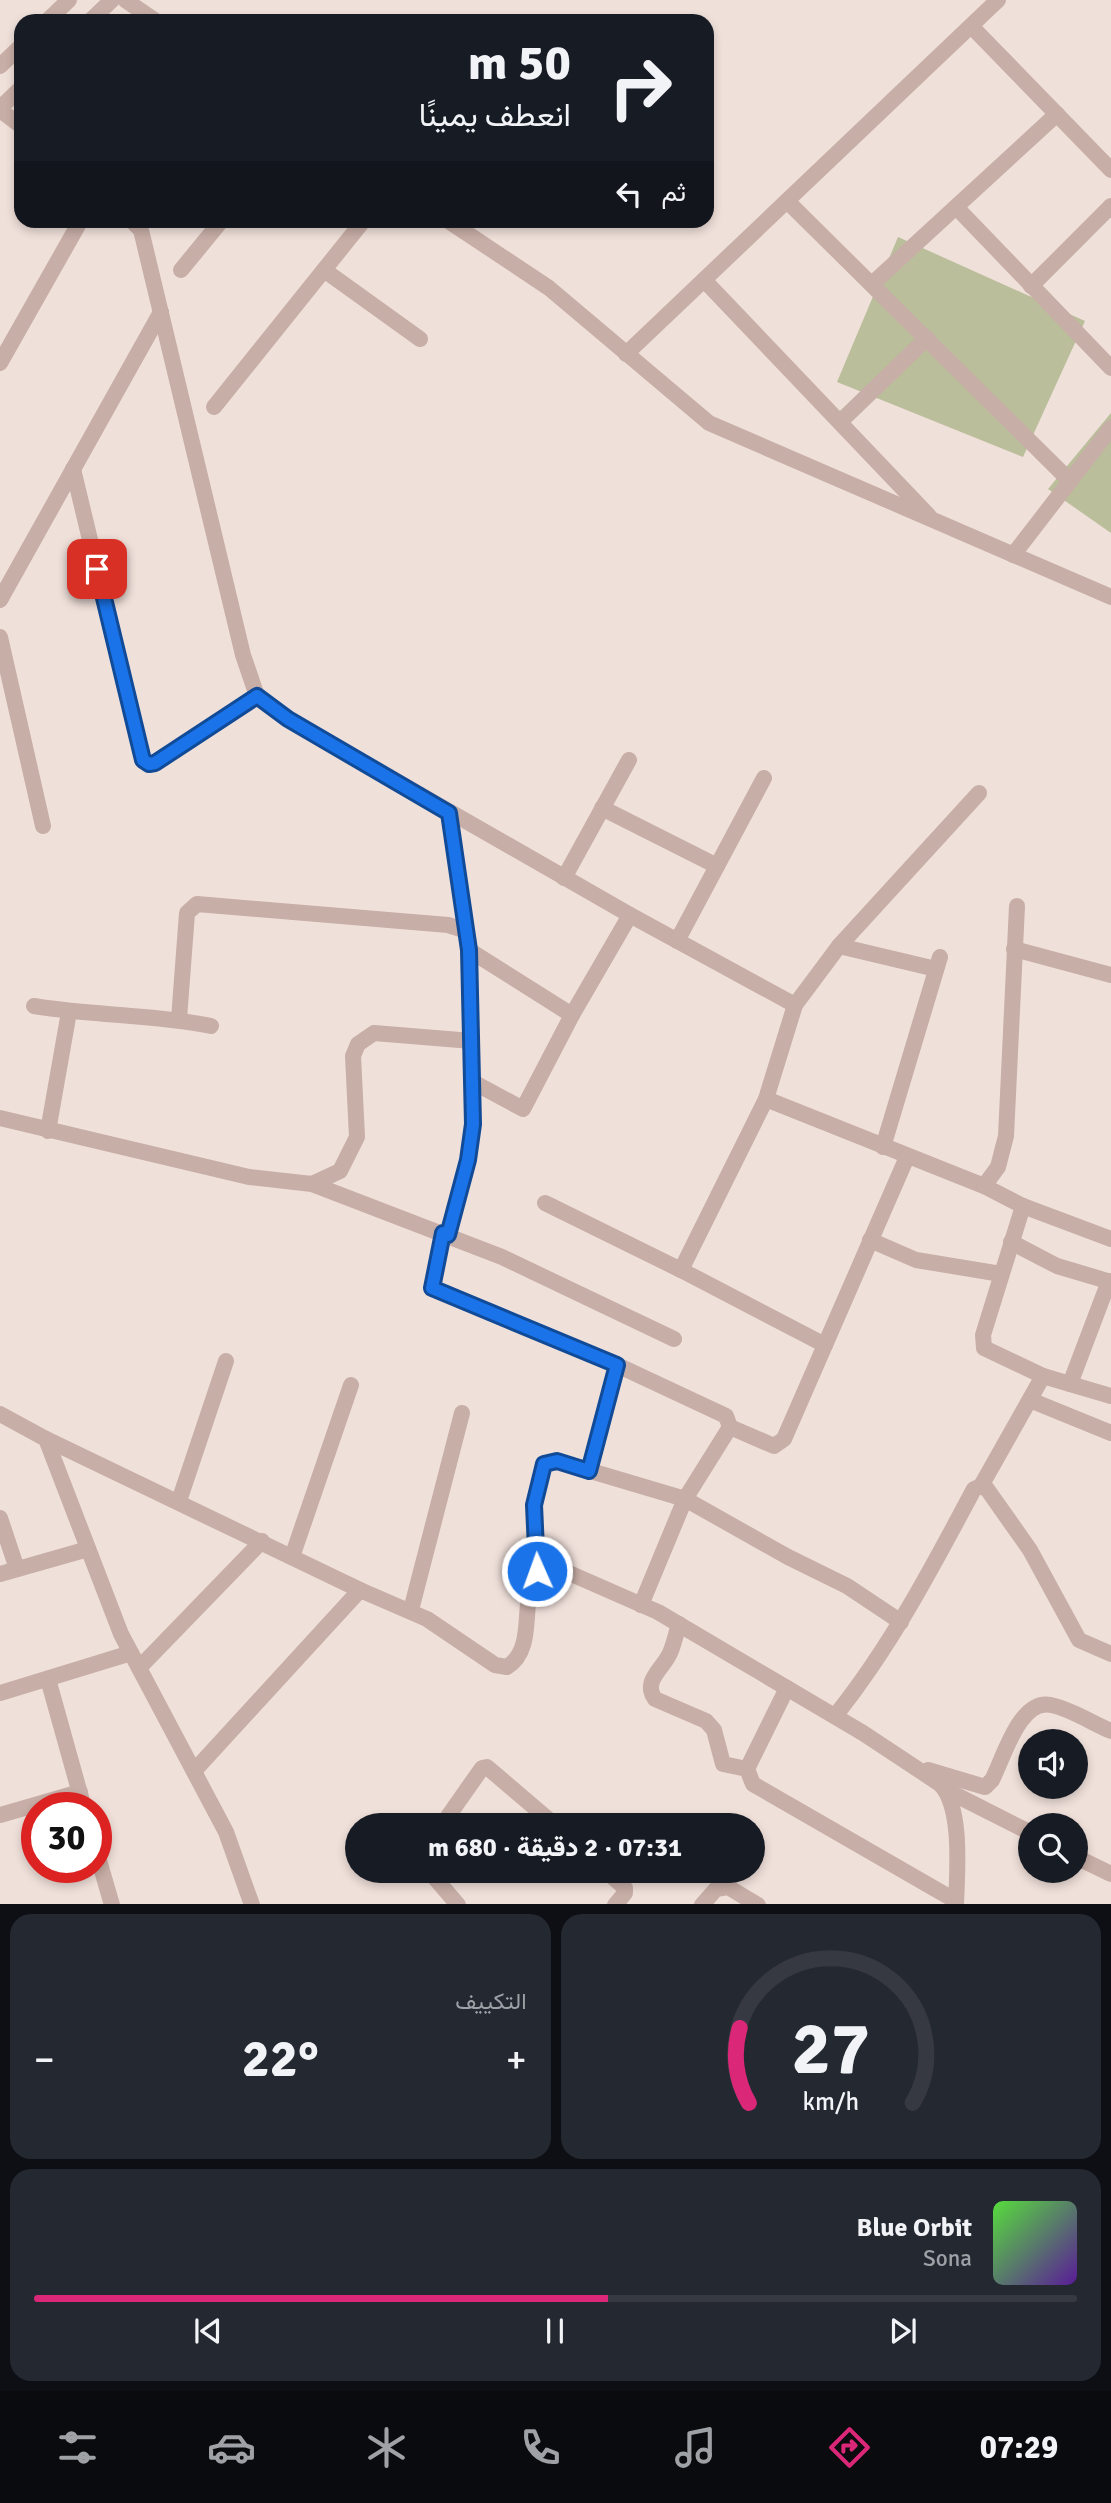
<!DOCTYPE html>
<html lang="ar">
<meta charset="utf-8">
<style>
:root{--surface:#171b24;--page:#242831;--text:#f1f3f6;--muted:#9ea1a6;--line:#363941;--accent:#db2777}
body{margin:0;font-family:Signika,Vazirmatn,sans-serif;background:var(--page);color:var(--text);direction:rtl;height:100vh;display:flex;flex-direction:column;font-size:26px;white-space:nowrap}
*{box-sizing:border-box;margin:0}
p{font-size:23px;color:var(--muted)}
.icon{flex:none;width:38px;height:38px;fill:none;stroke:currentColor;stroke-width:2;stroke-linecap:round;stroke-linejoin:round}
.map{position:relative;height:1904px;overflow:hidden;direction:ltr}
.side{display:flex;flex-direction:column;gap:10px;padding:10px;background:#0d0f14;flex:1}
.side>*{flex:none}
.banner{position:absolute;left:14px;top:14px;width:700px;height:214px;border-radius:21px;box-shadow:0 4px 10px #0003;direction:rtl;background:#171b24;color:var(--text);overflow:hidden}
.buttons{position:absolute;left:1018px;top:1729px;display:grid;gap:14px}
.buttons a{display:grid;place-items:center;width:70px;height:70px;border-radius:50%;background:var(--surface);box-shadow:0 4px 10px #0003;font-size:35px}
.speed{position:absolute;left:21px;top:1792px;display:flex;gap:14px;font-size:35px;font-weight:700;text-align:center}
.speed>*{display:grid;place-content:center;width:91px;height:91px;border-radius:50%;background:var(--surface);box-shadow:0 4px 10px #0003;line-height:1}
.speed .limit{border:10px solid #d22;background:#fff;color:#111}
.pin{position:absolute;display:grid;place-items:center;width:60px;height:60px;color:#fff;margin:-30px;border-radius:14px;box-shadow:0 4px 10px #0006}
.me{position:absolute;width:77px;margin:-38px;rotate:358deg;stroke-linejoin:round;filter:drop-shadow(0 0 5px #0008)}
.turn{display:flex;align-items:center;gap:24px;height:147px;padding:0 28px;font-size:32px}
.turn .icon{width:91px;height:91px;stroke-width:2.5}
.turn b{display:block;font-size:49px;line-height:60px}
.then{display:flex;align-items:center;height:66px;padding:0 28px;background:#0003;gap:14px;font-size:26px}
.big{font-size:52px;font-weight:800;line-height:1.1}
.side .tile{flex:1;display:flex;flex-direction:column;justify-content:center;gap:10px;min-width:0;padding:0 24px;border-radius:21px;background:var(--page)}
.side .dial{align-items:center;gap:0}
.dial svg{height:182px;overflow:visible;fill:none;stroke:var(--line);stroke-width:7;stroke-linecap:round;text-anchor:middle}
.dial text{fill:var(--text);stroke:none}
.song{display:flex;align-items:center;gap:21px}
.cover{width:84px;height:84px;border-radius:10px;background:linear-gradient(135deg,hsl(110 70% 55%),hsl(270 70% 35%))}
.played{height:7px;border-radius:4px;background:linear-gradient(90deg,var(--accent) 55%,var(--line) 55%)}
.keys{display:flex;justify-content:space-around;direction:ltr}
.heat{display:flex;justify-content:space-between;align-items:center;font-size:38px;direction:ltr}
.side .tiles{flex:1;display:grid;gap:10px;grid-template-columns:1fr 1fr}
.tile:last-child{grid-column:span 2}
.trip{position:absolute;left:345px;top:1813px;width:420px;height:70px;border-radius:35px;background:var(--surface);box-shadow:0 4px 10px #0003;font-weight:800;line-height:70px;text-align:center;direction:rtl}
.tab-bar{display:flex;height:112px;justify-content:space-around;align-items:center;background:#090b0e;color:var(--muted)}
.tab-bar .icon{width:49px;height:49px}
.tab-bar .current{color:var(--accent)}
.tab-bar b{font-size:32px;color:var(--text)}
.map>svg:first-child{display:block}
</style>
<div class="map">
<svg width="1111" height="1905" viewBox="0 0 1111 1905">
<rect width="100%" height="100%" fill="#f0e0da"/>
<g fill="#babe9b">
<polygon points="898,237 1085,321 1023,457 837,382"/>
<polygon points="1111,413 1111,533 1048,489"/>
</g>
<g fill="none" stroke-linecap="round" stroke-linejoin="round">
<g stroke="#c7aea6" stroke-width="16">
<polyline points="125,0 156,21"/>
<polyline points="47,21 69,0"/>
<polyline points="90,21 112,0"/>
<polyline points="971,26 1111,170"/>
<polyline points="0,66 21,46"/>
<polyline points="0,108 21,88"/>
<polyline points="0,110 21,126"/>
<polyline points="787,201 1070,481"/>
<polyline points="956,207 1111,368"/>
<polyline points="131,220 141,230 243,655 257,696 288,719 630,915 795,1005"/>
<polyline points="447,220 549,288 709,423 1111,597"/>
<polyline points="181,270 222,220"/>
<polyline points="324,270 420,339"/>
<polyline points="704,280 929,516"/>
<polyline points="872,284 1057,114"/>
<polyline points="1031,286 1111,206"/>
<polyline points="626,354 998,0"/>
<polyline points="0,363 81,220"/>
<polyline points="214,407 364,220"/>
<polyline points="840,422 927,338"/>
<polyline points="73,469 143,760 149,764 155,763 257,696"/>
<polyline points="1013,555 1111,428"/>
<polyline points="0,600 161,312"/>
<polyline points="0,637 43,826"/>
<polyline points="979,793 839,946 795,1005 766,1099 984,1186 998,1167 1006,1136 1017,906"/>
<polyline points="602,808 717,866"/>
<polyline points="564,878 629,760"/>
<polyline points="677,941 764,778"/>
<polyline points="839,946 936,969"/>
<polyline points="1014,949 1111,975"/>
<polyline points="469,950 572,1015"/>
<path d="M34 1006C92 1016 153 1014 211 1026"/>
<polyline points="179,1019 187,913 197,904 448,925 464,930"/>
<polyline points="473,1082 523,1109 572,1015 630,915"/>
<polyline points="0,1118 249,1177 312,1184 502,1257 674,1339"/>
<polyline points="48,1131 69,1012"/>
<polyline points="883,1147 940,957"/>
<polyline points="312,1184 340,1171 357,1137 353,1056 358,1044 374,1033 472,1041"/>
<polyline points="984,1186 1023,1206 1111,1239"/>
<polyline points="545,1203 681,1270 766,1099"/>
<polyline points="1023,1206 983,1335 984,1348 1043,1376 1111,1396"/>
<polyline points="443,1233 432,1288 617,1365 726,1416 730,1427 685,1499 641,1605"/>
<polyline points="448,1235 468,1160 473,1124 469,950 449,813"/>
<polyline points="870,1240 916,1260 1001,1274"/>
<polyline points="1011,1242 1057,1266 1111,1282"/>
<polyline points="681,1270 825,1345"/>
<polyline points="1070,1384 1109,1281"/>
<polyline points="1030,1400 1111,1433"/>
<polyline points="0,1414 46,1439 121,1634 226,1832 252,1905"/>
<polyline points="730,1427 774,1446 784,1439 907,1157"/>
<path d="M46 1439 360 1590 427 1619 495 1665 507 1667C541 1646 514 1588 544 1566H553L658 1612 863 1733 940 1784C963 1807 957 1873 956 1905"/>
<polyline points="589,1471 617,1365"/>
<polyline points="981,1486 1043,1376"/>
<polyline points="179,1501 226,1361"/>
<polyline points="0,1518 17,1569"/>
<polyline points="292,1557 351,1385"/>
<polyline points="537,1571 534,1505 544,1464 557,1461 685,1499 788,1557 847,1586 901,1622"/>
<polyline points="0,1574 88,1549"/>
<polyline points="411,1610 462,1413"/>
<path d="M679 1624C676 1634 674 1644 670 1653 663 1669 642 1681 655 1699L706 1721 714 1730 723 1764 747 1769"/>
<polyline points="139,1668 262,1541"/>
<polyline points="48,1679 84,1808"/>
<polyline points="787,1688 747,1769 753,1784 956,1901"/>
<polyline points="0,1693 131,1653"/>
<path d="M835 1716C891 1646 932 1568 974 1489L981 1486 987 1489 1030 1550 1079 1640 1111 1654"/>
<polyline points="195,1770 360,1590"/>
<path d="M928 1770 985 1787 992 1780C1004 1757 1020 1698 1051 1705 1071 1709 1092 1723 1111 1731"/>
<polyline points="948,1791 1031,1833"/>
<polyline points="0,1815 80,1792"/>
<polyline points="442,1825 482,1768 487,1767 555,1825"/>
<polyline points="96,1850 112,1905"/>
<polyline points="1076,1857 1111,1874"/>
<polyline points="429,1871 458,1905"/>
<polyline points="606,1871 625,1888 625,1893 615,1905"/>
<polyline points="702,1905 716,1889 728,1887 758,1905"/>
</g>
</g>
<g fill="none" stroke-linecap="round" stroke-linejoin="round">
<defs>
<polyline id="route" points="97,569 143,760 149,764 155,763 257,696 288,719 449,813 469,950 473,1124 468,1160 448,1235 443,1233 432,1288 617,1365 589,1471 557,1461 544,1464 534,1505 537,1571"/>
</defs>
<use href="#route" stroke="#114b97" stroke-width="18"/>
<use href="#route" stroke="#1a73e8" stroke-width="12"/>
</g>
</svg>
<div class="buttons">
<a><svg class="icon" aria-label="sound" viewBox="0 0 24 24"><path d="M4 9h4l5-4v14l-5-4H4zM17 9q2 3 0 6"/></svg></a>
<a><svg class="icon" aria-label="search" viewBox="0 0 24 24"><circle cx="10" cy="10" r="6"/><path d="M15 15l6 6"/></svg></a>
</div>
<div class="speed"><div class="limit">30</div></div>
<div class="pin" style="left:97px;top:569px;background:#d93025"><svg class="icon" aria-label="arrive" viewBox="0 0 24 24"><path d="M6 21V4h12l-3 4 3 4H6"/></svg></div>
<svg class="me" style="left:537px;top:1571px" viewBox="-20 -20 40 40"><circle r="17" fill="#1a73e8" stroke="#fff" stroke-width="3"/><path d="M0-11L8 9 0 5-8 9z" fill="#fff"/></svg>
<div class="trip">07:31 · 2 دقيقة · 680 m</div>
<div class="banner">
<div class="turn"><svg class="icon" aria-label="right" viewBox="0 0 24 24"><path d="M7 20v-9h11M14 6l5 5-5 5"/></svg><div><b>50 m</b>انعطف يمينًا</div></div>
<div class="then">ثم<svg class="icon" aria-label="left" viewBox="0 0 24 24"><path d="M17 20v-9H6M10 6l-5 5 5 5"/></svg></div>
</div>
</div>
<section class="side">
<div class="tiles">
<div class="tile dial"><svg viewBox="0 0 100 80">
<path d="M14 69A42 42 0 1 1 86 69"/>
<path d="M14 69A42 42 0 0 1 10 36" stroke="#db2777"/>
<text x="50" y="56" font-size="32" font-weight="700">27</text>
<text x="50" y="72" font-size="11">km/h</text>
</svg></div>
<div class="tile"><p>التكييف</p>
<div class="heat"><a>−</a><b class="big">22°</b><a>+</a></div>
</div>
<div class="tile">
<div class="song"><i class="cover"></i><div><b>Blue Orbit</b><p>Sona</p></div></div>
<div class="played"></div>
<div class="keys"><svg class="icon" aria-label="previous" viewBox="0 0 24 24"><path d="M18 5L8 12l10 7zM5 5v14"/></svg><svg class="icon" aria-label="pause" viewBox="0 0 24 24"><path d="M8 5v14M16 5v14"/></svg><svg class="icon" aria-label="next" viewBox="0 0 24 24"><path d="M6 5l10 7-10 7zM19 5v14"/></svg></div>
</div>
</div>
</section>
<nav class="tab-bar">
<b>07:29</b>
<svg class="icon current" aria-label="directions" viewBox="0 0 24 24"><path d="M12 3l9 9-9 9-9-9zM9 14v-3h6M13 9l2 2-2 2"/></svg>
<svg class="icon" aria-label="music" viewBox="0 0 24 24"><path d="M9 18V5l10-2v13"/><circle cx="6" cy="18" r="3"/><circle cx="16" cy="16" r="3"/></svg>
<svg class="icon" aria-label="phone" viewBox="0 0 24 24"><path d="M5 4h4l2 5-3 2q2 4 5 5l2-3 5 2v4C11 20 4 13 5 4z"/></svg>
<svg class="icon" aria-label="climate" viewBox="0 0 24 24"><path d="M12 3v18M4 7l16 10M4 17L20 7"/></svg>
<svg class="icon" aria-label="car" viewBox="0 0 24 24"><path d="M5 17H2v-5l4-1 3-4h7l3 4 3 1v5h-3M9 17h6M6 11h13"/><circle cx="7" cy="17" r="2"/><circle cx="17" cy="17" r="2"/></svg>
<svg class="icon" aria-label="filters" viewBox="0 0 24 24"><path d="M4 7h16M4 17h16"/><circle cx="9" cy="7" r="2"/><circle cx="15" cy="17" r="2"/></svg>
</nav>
